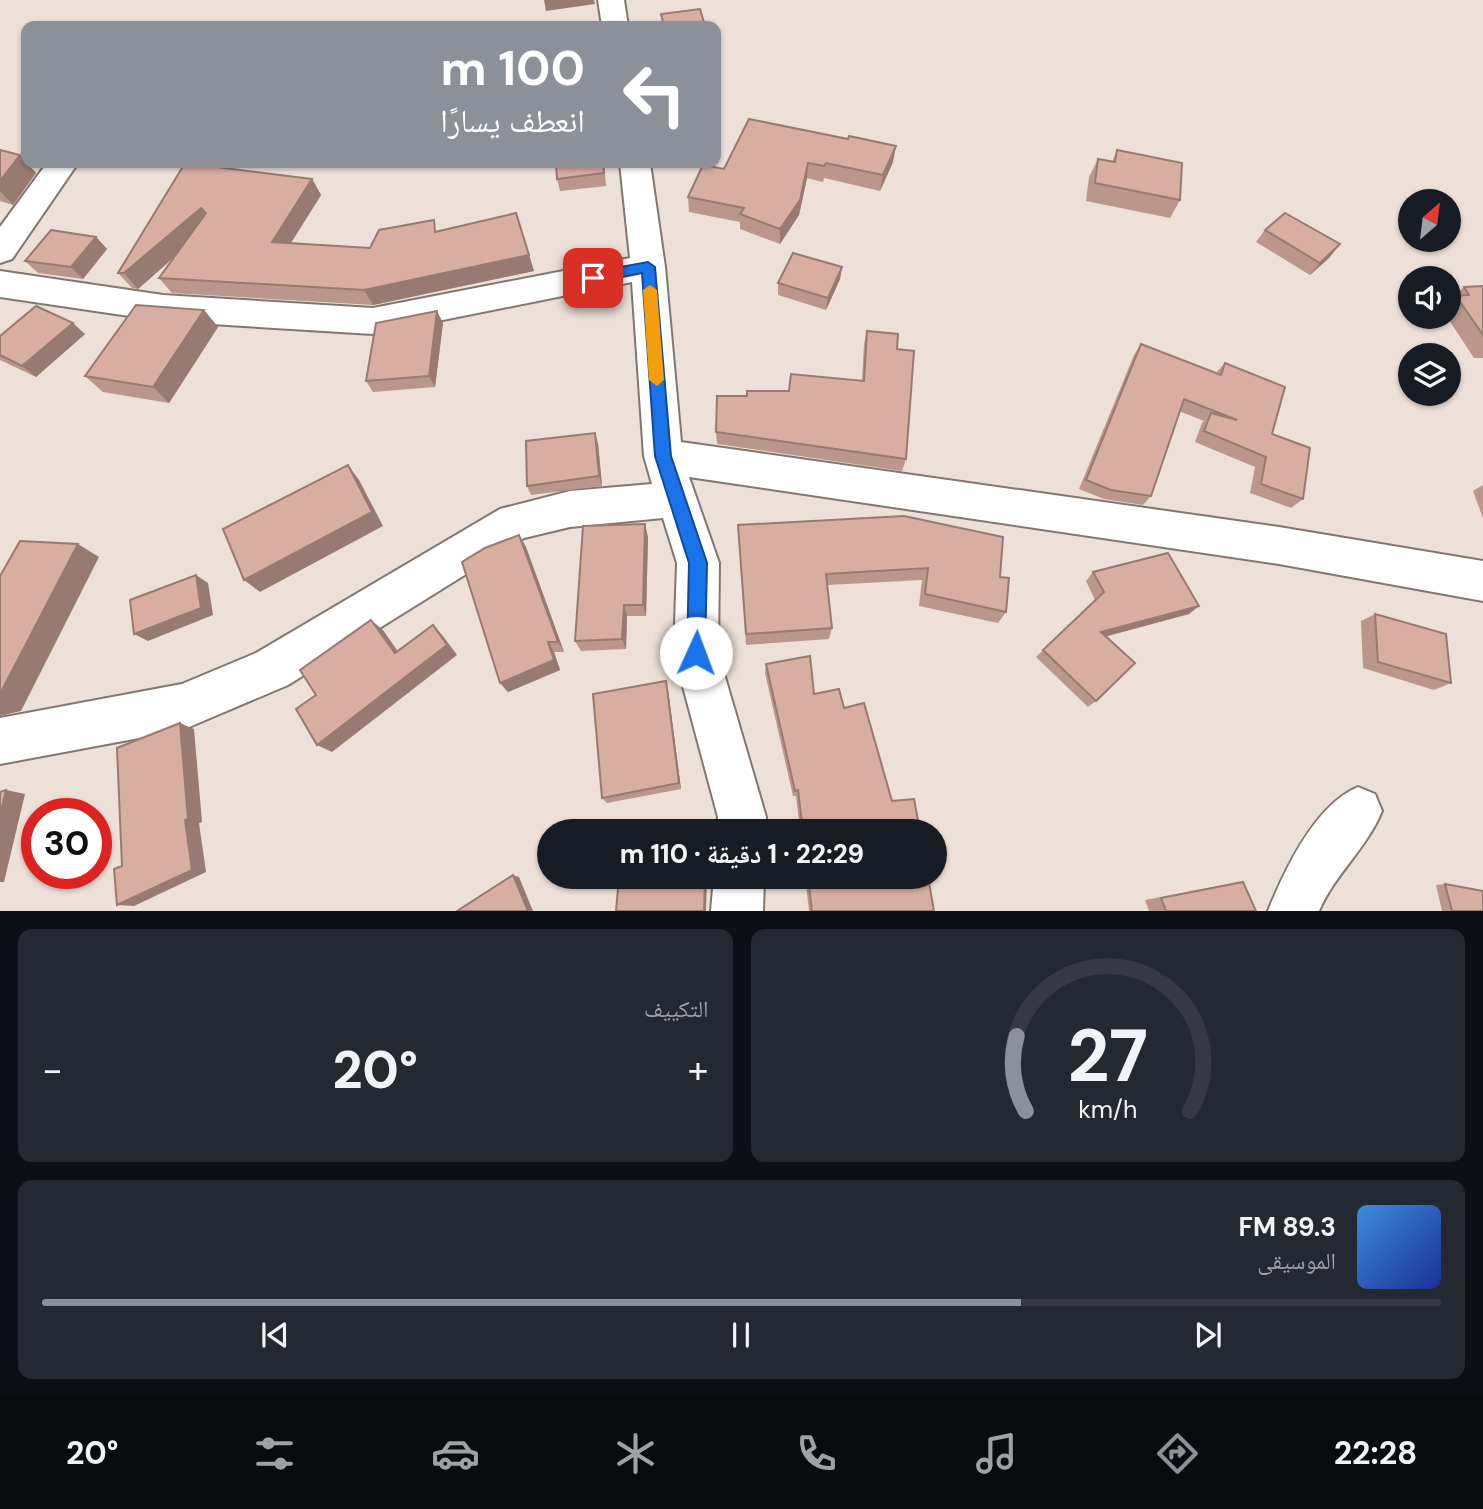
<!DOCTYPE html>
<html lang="ar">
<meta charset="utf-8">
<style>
:root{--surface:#171b24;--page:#242831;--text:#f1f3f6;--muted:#9ea1a6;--line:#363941;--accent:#8c9099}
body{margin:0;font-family:"DM Sans","Noto Naskh Arabic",sans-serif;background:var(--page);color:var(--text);direction:rtl;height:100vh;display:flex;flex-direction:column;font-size:26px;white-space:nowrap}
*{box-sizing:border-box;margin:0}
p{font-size:23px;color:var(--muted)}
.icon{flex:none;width:38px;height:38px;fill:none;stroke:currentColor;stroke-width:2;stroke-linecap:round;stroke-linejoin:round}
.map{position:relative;height:911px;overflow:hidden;direction:ltr}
.panel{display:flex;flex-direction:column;gap:18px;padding:18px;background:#0d0f14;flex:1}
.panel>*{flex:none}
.guide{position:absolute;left:21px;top:21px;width:700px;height:147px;border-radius:14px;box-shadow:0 2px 5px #0004;direction:rtl;background:#8c9099;color:#fff;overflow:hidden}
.needle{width:46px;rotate:28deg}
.buttons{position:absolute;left:1398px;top:189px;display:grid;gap:14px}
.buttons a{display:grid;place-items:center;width:63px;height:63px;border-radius:50%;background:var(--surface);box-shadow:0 2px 5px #0004;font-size:35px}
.speed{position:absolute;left:21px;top:798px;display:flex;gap:14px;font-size:35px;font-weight:700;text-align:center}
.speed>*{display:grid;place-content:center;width:91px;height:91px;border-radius:50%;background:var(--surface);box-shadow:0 2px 5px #0004;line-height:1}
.speed .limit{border:10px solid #d22;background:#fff;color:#111}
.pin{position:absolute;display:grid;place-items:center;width:60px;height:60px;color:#fff;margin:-30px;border-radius:14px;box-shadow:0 4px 10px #0006}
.me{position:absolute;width:77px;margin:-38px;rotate:2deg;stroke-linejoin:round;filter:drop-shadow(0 0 5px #0008)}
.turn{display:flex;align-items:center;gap:24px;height:147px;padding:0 21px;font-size:32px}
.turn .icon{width:91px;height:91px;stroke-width:2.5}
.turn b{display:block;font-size:49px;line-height:60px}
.big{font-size:52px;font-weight:800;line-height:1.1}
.panel .widget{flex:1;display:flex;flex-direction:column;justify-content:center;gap:10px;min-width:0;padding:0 24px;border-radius:14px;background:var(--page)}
.panel .dial{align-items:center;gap:0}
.dial svg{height:182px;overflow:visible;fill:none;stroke:var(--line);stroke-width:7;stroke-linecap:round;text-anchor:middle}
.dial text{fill:var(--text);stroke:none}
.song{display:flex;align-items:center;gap:21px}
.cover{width:84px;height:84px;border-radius:10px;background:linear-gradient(135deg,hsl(210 70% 55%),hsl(230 70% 35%))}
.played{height:7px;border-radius:4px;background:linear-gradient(90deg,var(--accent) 70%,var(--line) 70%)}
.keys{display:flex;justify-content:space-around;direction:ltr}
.heat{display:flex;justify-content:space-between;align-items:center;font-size:38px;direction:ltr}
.panel .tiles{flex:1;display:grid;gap:18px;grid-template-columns:1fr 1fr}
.widget:last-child{grid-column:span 2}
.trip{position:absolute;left:537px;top:819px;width:410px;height:70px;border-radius:35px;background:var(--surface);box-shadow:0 2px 5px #0004;font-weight:800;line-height:70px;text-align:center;direction:rtl}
.tabs{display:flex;height:112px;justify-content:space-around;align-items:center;background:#090b0e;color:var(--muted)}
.tabs .icon{width:49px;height:49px}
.tabs .on{color:var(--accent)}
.tabs b{font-size:32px;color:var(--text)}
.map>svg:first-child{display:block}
</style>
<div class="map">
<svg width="1483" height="911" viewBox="0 0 1483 911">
<rect width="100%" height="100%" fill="#ece0d8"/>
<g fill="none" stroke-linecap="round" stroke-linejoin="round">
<defs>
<g id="minor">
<polygon points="598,0 624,0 628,26 602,26"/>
<polygon points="47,163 78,163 12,259 0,263 0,227"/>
<polygon points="620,163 650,163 665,267 681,442 1279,527 1483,561 1483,601 1279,564 689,477 719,563 718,653 766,817 765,831 716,831 718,817 674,653 677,563 663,518 570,527 524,538 288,685 182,730 0,764 0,718 182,684 256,653 500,509 570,491 652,484 644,456 632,282 373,334 163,321 0,297 0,271 163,295 373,308 630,258"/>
<path d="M1358 787 1375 794 1382 811C1367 848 1335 874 1319 911H1268C1285 869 1315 805 1358 787Z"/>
<polygon points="714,877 764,877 763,911 711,911"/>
</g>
</defs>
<use href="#minor" stroke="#817770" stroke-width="4"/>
<use href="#minor" fill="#fff" fill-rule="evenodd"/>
</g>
<g fill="#ba968c">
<polygon points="749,119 893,162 880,191 824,178 823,182 807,178 799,215 780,244 740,229 740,222 689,212 688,197 724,169"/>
<polygon points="0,150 36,173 13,205 0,201"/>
<polygon points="1117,150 1180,200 1170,218 1086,201 1089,177 1098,159 1112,162"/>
<polygon points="185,163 312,179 321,195 291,243 370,248 516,213 534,271 373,305 172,293 159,278 176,255 138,289 132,288 118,273"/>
<polygon points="604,163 606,186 560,191 557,179"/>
<polygon points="1265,230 1330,257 1310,275 1256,242"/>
<polygon points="96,237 107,249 83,279 38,273 25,261"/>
<polygon points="842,267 840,279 826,310 778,295 778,283"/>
<polygon points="1483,286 1483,358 1474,358 1447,317 1449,317 1449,301 1464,287"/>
<polygon points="204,310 218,327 169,403 103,392 85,376"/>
<polygon points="443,323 435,387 373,392 366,381"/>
<polygon points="867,331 897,349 906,459 902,471 717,444 716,432 747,396 862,381 864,344"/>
<polygon points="85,334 36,377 0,360 0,336"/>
<polygon points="1141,344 1216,373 1225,363 1272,434 1303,499 1291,508 1250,493 1255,467 1195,442 1202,423 1204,421 1179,411 1151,496 1143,505 1104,499 1079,489 1134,355"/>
<polygon points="598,443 602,486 531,495 527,486"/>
<polygon points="1483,485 1483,518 1473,491"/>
<polygon points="738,525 1000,577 1006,612 998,623 919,606 922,580 827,585 832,628 829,639 746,645"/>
<polygon points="519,535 526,547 564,652 554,652 560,670 508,692 500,683"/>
<polygon points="648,537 646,616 627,616 626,649 581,651 575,641"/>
<polygon points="1093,572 1189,614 1106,636 1096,701 1088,707 1036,657 1095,600 1086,581"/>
<polygon points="1375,614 1451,683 1434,690 1363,668 1361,621"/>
<polygon points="766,664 814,694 844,708 892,801 920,831 800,831 796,796 793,796 765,673"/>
<polygon points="668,690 681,789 607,803 602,798"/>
<polygon points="805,877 928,877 934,911 809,911"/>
<polygon points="1243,882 1256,911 1149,911 1145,900 1224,885"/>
<polygon points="1445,884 1483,911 1442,911 1436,885"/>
</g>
<g fill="#977a72">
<polygon points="544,0 594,0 595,4 546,11"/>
<polygon points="896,146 893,162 880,191 883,175"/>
<polygon points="20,155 36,173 13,205 0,191 0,181"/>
<polygon points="808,163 807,178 799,215 780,244 780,229"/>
<polygon points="312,179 321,195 282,257 272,242"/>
<polygon points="201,208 212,224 138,289 124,273"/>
<polygon points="96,237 107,249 83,279 71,267"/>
<polygon points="1340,244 1330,257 1310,275 1320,263"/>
<polygon points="529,255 534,271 373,305 364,290"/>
<polygon points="842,267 840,279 826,310 828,298"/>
<polygon points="204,310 218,327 169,403 153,387"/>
<polygon points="437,311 443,323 435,387 429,376"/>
<polygon points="73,323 85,334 36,377 22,366"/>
<polygon points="595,433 598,443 602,486 599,476"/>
<polygon points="348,465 359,480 383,526 260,592 244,580"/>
<polygon points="645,524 648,537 646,616 643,605"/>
<polygon points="519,535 526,547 564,652 558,642"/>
<polygon points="78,544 99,557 21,711 0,716 0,694"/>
<polygon points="196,575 208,583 213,615 148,641 134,634"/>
<polygon points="624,605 627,616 626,649 622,639"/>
<polygon points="1199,606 1189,614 1093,640 1101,632"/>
<polygon points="371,620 383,630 406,663 395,653"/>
<polygon points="433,625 443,636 457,655 332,752 317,745"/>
<polygon points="548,642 554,652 560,670 508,692 500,683"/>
<polygon points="666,681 668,690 681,789 679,783"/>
<polygon points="180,723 194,729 202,822 199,823 206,872 134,906 117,905 185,820"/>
<polygon points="6,790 25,794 4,882 0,882 0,816"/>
<polygon points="513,875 519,877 533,911 528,911"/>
<polygon points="705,877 707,877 706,911 704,911"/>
</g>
<g fill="#d8aea3" stroke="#977a72" stroke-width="2">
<polygon points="700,9 705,26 664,26 661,14"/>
<polygon points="749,119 848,139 849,136 896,146 883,175 826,163 824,166 808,163 800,200 780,229 740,214 744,208 688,197 703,165 724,169"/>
<polygon points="0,150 20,155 0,181"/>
<polygon points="1117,150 1182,163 1180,200 1095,183 1098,159 1115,162"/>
<polygon points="185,163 312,179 272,242 370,248 379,230 434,220 435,232 516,213 529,255 364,290 159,278 206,213 201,208 124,273 118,273"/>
<polygon points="556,163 603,163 604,173 557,179"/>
<polygon points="1285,213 1340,244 1320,263 1265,230"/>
<polygon points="51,230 96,237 71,267 25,261"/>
<polygon points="793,253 842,267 828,298 778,283"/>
<polygon points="1483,286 1483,335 1456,296 1469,295 1464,287"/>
<polygon points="136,305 204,310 153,387 85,376"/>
<polygon points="36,306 73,323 22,366 0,355 0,336"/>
<polygon points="437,311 429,376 366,381 376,323"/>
<polygon points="867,331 898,334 897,349 914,351 906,459 716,432 717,396 747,396 747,391 789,391 791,374 864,381"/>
<polygon points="1141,344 1221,375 1225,363 1285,387 1272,434 1310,448 1303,499 1261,484 1266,457 1204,431 1211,413 1237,420 1184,399 1151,496 1111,490 1086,480"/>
<polygon points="595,433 599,476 527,486 526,441"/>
<polygon points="348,465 372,512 244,580 223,529"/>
<polygon points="904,516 1003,537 1000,577 1009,578 1006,612 925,594 928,568 826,574 832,628 746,634 738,525"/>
<polygon points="645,524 643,605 624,605 622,639 575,641 583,526"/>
<polygon points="519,535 558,642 548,642 554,660 500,683 462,562 485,548"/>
<polygon points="20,541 78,544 0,694 0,576"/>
<polygon points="1168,553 1199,606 1101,632 1135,663 1096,701 1043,650 1104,592 1093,572"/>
<polygon points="196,575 201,608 134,634 130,600"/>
<polygon points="1375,614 1446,634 1451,683 1378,662"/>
<polygon points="371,620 395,653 433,625 447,645 317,745 296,709 316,695 300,670"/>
<polygon points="810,656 814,694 839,689 844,708 864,703 892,801 914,799 920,831 803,831 798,790 795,791 766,664"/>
<polygon points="666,681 679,783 602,798 593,694"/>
<polygon points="180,723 188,819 185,820 192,870 117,905 114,869 122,866 117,748"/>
<polygon points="6,790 0,816 0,792"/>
<polygon points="513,875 528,911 457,911"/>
<polygon points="619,877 705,877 704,911 616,911"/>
<polygon points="808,877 928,877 934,911 812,911"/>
<polygon points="1243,882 1256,911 1166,911 1161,898"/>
<polygon points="1445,884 1483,891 1483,911 1452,911"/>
</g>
<polygon fill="#1a73e8" stroke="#114b97" stroke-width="2" points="648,262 655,267 671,456 707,563 705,653 702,660 696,662 689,660 687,653 689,563 655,456 642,273 593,283 586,278 593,272"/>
<polygon fill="#f59e0b" points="650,285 657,290 664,380 657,386 649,380 643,290"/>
</svg>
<div class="buttons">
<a><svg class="needle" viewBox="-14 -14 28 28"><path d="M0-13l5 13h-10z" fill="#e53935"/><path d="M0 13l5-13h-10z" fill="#9ea1a6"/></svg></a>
<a><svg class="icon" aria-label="sound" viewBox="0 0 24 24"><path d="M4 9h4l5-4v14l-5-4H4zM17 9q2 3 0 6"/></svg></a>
<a><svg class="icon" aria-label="layers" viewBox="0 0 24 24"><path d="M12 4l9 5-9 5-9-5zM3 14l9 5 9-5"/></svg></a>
</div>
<div class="speed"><div class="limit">30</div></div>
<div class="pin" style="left:593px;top:278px;background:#d93025"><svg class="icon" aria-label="arrive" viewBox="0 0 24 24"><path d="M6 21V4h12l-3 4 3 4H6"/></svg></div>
<svg class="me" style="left:696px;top:653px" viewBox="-20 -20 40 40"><circle r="19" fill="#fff"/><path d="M0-13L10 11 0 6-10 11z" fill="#1a73e8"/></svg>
<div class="trip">22:29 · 1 دقيقة · 110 m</div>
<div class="guide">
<div class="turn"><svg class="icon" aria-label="left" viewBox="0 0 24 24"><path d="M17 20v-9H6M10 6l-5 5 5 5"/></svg><div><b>100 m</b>انعطف يسارًا</div></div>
</div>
</div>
<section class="panel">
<div class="tiles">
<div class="widget dial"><svg viewBox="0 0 100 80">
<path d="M14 69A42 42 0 1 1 86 69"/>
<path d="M14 69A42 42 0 0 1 10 36" stroke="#8c9099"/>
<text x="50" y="56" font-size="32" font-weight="700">27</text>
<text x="50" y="72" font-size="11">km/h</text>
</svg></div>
<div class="widget"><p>التكييف</p>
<div class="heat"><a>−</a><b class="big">20°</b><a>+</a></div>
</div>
<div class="widget">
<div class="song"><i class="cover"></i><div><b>89.3 FM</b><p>الموسيقى</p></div></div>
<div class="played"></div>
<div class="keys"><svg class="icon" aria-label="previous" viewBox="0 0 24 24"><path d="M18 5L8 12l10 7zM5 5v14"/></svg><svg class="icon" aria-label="pause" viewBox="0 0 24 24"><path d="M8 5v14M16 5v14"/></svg><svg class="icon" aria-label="next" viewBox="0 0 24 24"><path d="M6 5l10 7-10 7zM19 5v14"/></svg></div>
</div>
</div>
</section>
<nav class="tabs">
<b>22:28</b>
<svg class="icon on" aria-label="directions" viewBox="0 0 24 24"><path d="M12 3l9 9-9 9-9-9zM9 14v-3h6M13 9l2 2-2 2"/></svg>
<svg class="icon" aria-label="music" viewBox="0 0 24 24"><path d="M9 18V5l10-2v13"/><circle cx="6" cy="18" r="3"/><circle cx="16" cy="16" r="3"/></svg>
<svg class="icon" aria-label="phone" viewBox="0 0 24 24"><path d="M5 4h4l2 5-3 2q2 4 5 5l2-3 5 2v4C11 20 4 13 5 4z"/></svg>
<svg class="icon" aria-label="climate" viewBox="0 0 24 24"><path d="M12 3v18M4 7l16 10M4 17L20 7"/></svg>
<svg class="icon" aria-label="car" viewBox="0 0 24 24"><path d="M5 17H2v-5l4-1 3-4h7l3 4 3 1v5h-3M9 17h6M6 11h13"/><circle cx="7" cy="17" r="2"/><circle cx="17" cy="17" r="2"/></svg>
<svg class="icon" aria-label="filters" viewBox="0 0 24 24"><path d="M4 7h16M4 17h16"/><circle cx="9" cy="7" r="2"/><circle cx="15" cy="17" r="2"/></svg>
<b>20°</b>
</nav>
